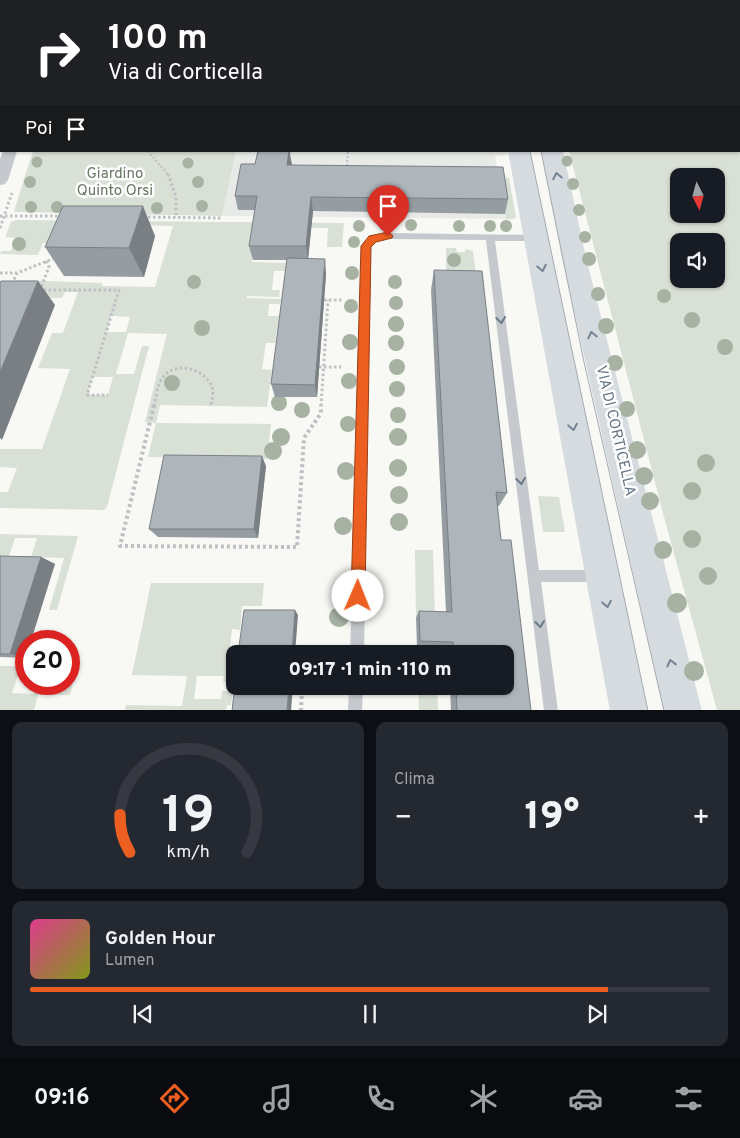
<!DOCTYPE html>
<html lang="it">
<meta charset="utf-8">
<style>
:root{--surface:#171b24;--page:#242831;--text:#f1f3f6;--muted:#9ea1a6;--line:#363941;--accent:#ed5f20}
body{margin:0;font-family:Overpass,sans-serif;background:var(--page);color:var(--text);height:100vh;display:flex;flex-direction:column;font-size:19px;white-space:nowrap}
*{box-sizing:border-box;margin:0}
p{font-size:16px;color:var(--muted)}
.icon{flex:none;width:28px;height:28px;fill:none;stroke:currentColor;stroke-width:2;stroke-linecap:round;stroke-linejoin:round}
.map{position:relative;height:710px;overflow:hidden}
.side{display:flex;flex-direction:column;gap:12px;padding:12px;background:#0d0f14;flex:1}
.side>*{flex:none}
.top-card{position:absolute;left:0px;top:0px;width:740px;height:152px;box-shadow:0 1px 4px #0004;background:#202124;color:#fff;overflow:hidden}
.needle{width:32px;rotate:174deg}
.controls{position:absolute;left:670px;top:168px;display:grid;gap:10px}
.controls a{display:grid;place-items:center;width:55px;height:55px;border-radius:10px;background:var(--surface);box-shadow:0 1px 4px #0004;font-size:25px}
.speed{position:absolute;left:15px;top:630px;display:flex;gap:10px;font-size:25px;font-weight:700;text-align:center}
.speed>*{display:grid;place-content:center;width:65px;height:65px;border-radius:50%;background:var(--surface);box-shadow:0 1px 4px #0004;line-height:1}
.speed .limit{border:8px solid #d22;background:#fff;color:#111}
.pin{position:absolute;display:grid;place-items:center;width:42px;height:42px;color:#fff;margin:-51px -21px;border-radius:50% 50% 50% 0;rotate:-45deg;box-shadow:0 0 5px #0007}
.pin .icon{rotate:45deg}
.me{position:absolute;width:55px;margin:-28px;rotate:1deg;stroke-linejoin:round;filter:drop-shadow(0 0 4px #0008)}
.turn{display:flex;align-items:center;gap:18px;height:105px;padding:0 25px;font-size:22px}
.turn .icon{width:65px;height:65px;stroke-width:2.5}
.turn b{display:block;font-size:35px;line-height:42px}
.then{display:flex;align-items:center;height:48px;padding:0 25px;background:#0003;gap:10px;font-size:19px}
.big{font-size:38px;font-weight:800;line-height:1.1}
.side .card{flex:1;display:flex;flex-direction:column;justify-content:center;gap:8px;min-width:0;padding:0 18px;border-radius:10px;background:var(--page)}
.side .dial{align-items:center;gap:0}
.dial svg{height:130px;overflow:visible;fill:none;stroke:var(--line);stroke-width:7;stroke-linecap:round;text-anchor:middle}
.dial text{fill:var(--text);stroke:none}
.song{display:flex;align-items:center;gap:15px}
.cover{width:60px;height:60px;border-radius:8px;background:linear-gradient(135deg,hsl(330 70% 55%),hsl(70 70% 35%))}
.played{height:5px;border-radius:2px;background:linear-gradient(90deg,var(--accent) 85%,var(--line) 85%)}
.keys{display:flex;justify-content:space-around;direction:ltr}
.heat{display:flex;justify-content:space-between;align-items:center;font-size:28px;direction:ltr}
.side .tiles{flex:1;display:grid;gap:12px;grid-template-columns:1fr 1fr}
.card:last-child{grid-column:span 2}
.trip{position:absolute;left:226px;top:645px;width:288px;height:50px;border-radius:10px;background:var(--surface);box-shadow:0 1px 4px #0004;font-weight:800;line-height:50px;text-align:center}
.dock{display:flex;height:80px;justify-content:space-around;align-items:center;background:#090b0e;color:var(--muted)}
.dock .icon{width:35px;height:35px}
.dock .active{color:var(--accent)}
.dock b{font-size:22px;color:var(--text)}
.map>svg:first-child{display:block}
</style>
<div class="map">
<svg width="740" height="711" viewBox="0 0 740 711">
<rect width="100%" height="100%" fill="#f8f8f5"/>
<polygon fill="#e8eae8" points="236,151 507,151 508,155 495,156 506,219 222,216"/>
<g fill="#d9e0d6" fill-rule="evenodd">
<path d="M547 0H740V710H717L664 517 569 151H739V1H545ZM679 176H716V214H679ZM679 241H716V279H679Z"/>
<polygon points="33,151 236,151 222,216 16,212 14,211"/>
<polygon points="499,176 509,178 516,217 514,219 506,219"/>
<path d="M16 220 344 223 342 247H327L328 228 258 227 252 262 286 263 285 271H274L272 290H280L279 297 247 296V298L281 299 280 304H269L268 316H279L275 343H266L262 369 272 370 267 407 160 405 156 423 271 424 267 459 148 457 156 423 145 422 167 334 128 333 116 374H134L142 346H149L107 507 104 510 0 508V492H8L17 468 0 467V449H42L70 369 38 368 52 333H63L78 292H65L62 298H10L18 280 102 283V286L155 287 173 226 71 224 63 243H43L38 255 0 254 1 251H11L16 238 5 237 11 222ZM111 316 130 317 126 332H107ZM93 377H113L108 395H87Z"/>
<polygon points="446,248 456,248 457,252 465,252 465,249 473,251 476,274 446,274"/>
<polygon points="538,496 559,497 565,532 543,532"/>
<polygon points="0,534 78,536 57,610 49,610 64,558 31,557 37,538 15,538 9,556 0,556"/>
<polygon points="415,550 433,550 435,619 416,618"/>
<polygon points="151,583 264,583 262,606 242,606 240,630 232,629 230,648 237,649 237,654 235,654 234,682 223,682 224,676 197,676 194,699 221,699 222,691 233,691 231,705 227,705 226,710 125,710 126,705 182,706 187,676 132,675"/>
<polygon points="69,663 78,663 70,695 38,695 34,710 0,710 0,666 21,666 12,693 33,694 36,684 69,684"/>
<polygon points="418,686 437,686 438,710 419,710"/>
</g>
<g fill="none" stroke-linecap="round" stroke-linejoin="round">
<g stroke="#bec1c3" stroke-width="2" stroke-dasharray="2 2" stroke-linecap="butt">
<polyline points="148,151 169,176"/>
<polyline points="347,166 348,151"/>
</g>
<g stroke="#bec1c3" stroke-width="3" stroke-dasharray="2.5 2.5" stroke-linecap="butt">
<polyline points="168,174 176,197 176,218"/>
<polyline points="0,216 62,216"/>
<polyline points="143,217 221,218"/>
<polyline points="0,228 12,193"/>
<polyline points="46,261 49,267 40,290 119,290 87,395 108,395"/>
<polyline points="0,273 17,273 55,258"/>
<polyline points="12,284 17,273"/>
<polyline points="324,300 344,300"/>
<polyline points="319,367 341,367"/>
<path d="M154 406C156 397 157 385 163 377 176 360 205 369 212 387 214 392 212 400 211 406"/>
<polyline points="321,406 328,300"/>
</g>
<g stroke="#bec1c3" stroke-width="4" stroke-dasharray="3 3" stroke-linecap="butt">
<polyline points="154,405 120,546 297,547 304,438 321,413 321,405"/>
<polyline points="301,711 302,686"/>
</g>
<g fill="#c5c9cd" fill-rule="evenodd">
<polygon points="388,233 536,235 540,238 536,241 495,241 539,570 598,570 602,572 604,576 602,580 598,582 541,582 558,711 544,711 486,240 388,239 379,240 371,245 364,654 350,654 363,243 374,235"/>
<polygon points="349,686 363,686 362,711 348,711"/>
</g>
<polygon fill="#c5c9cd" fill-rule="evenodd" points="3,151 17,151 8,180 5,184 0,185 0,159"/>
<g fill="#d6dbe0" fill-rule="evenodd">
<rect x="510" y="0" width="16" height="1"/>
<polygon points="508,151 530,151 648,711 610,711"/>
<polygon points="541,151 563,151 586,258 702,711 664,711 562,258"/>
</g>
<g stroke="#a5abb2" stroke-width="1">
<polyline points="530,151 648,711"/>
<polyline points="541,151 584,362 664,711"/>
</g>
</g>
<g fill="#a7b2a3">
<circle cx="567" cy="161" r="5.5"/>
<circle cx="37" cy="162" r="5.5"/>
<circle cx="188" cy="163" r="5.5"/>
<circle cx="30" cy="182" r="6"/>
<circle cx="198" cy="182" r="6"/>
<circle cx="573" cy="184" r="6"/>
<circle cx="202" cy="206" r="6"/>
<circle cx="31" cy="207" r="6"/>
<circle cx="57" cy="207" r="6"/>
<circle cx="157" cy="208" r="6"/>
<circle cx="579" cy="210" r="6"/>
<circle cx="385" cy="225" r="6"/>
<circle cx="411" cy="225" r="6"/>
<circle cx="359" cy="226" r="6"/>
<circle cx="459" cy="226" r="6"/>
<circle cx="490" cy="226" r="6"/>
<circle cx="506" cy="226" r="6"/>
<circle cx="585" cy="237" r="6"/>
<circle cx="354" cy="242" r="6"/>
<circle cx="19" cy="244" r="7"/>
<circle cx="589" cy="259" r="7"/>
<circle cx="454" cy="260" r="7"/>
<circle cx="352" cy="273" r="7"/>
<circle cx="194" cy="282" r="7"/>
<circle cx="395" cy="282" r="7"/>
<circle cx="598" cy="294" r="7"/>
<circle cx="664" cy="296" r="7"/>
<circle cx="396" cy="303" r="7"/>
<circle cx="351" cy="306" r="7"/>
<circle cx="692" cy="320" r="8"/>
<circle cx="396" cy="324" r="8"/>
<circle cx="606" cy="326" r="8"/>
<circle cx="202" cy="328" r="8"/>
<circle cx="350" cy="342" r="8"/>
<circle cx="396" cy="343" r="8"/>
<circle cx="725" cy="347" r="8"/>
<circle cx="615" cy="363" r="8"/>
<circle cx="397" cy="367" r="8"/>
<circle cx="349" cy="381" r="8"/>
<circle cx="172" cy="383" r="8"/>
<circle cx="397" cy="389" r="8"/>
<circle cx="279" cy="403" r="8"/>
<circle cx="627" cy="409" r="8"/>
<circle cx="302" cy="410" r="8"/>
<circle cx="398" cy="415" r="8"/>
<circle cx="348" cy="424" r="8"/>
<circle cx="281" cy="437" r="9"/>
<circle cx="398" cy="437" r="9"/>
<circle cx="637" cy="450" r="9"/>
<circle cx="273" cy="451" r="9"/>
<circle cx="706" cy="463" r="9"/>
<circle cx="398" cy="468" r="9"/>
<circle cx="346" cy="471" r="9"/>
<circle cx="644" cy="476" r="9"/>
<circle cx="692" cy="491" r="9"/>
<circle cx="399" cy="495" r="9"/>
<circle cx="650" cy="501" r="9"/>
<circle cx="399" cy="522" r="9"/>
<circle cx="343" cy="526" r="9"/>
<circle cx="692" cy="539" r="9"/>
<circle cx="663" cy="550" r="9"/>
<circle cx="708" cy="576" r="9"/>
<circle cx="677" cy="603" r="10"/>
<circle cx="339" cy="617" r="10"/>
<circle cx="694" cy="671" r="10"/>
</g>
<g fill="#969da2">
<polygon points="0,0 109,0 108,1 1,1 1,47 0,47"/>
<polygon points="142,0 177,0 176,1 143,1"/>
<rect x="197" y="0" width="163" height="1"/>
<polygon points="429,0 477,0 477,1 430,1"/>
<polygon points="258,151 290,151 291,165 508,199 505,214 313,211 308,259 326,274 317,397 275,397 271,384 287,260 253,260 249,246 255,210 238,210 235,196 255,164"/>
<polygon points="155,236 144,277 64,276 45,247"/>
<polygon points="434,270 507,493 499,506 497,506 501,540 531,711 451,711 450,686 505,686 505,654 448,654 448,647 417,647 416,618 419,611 446,612 431,290"/>
<polygon points="266,466 258,538 158,537 149,529"/>
<polygon points="0,556 41,557 55,564 26,641 26,658 0,657"/>
</g>
<g fill="#7a7f84">
<polygon points="32,0 39,0 39,1 31,1"/>
<polygon points="289,151 292,164 289,180 287,165"/>
<polygon points="311,197 313,211 308,260 306,246"/>
<polygon points="143,206 155,236 144,277 129,248"/>
<polygon points="325,259 326,274 317,397 315,385"/>
<polygon points="38,281 55,305 2,440 0,438 0,372"/>
<polygon points="262,456 266,466 258,538 254,529"/>
<polygon points="41,557 55,564 31,641 26,641 26,658 10,654"/>
<polygon points="295,610 298,615 295,654 292,654"/>
<polygon points="289,686 293,686 291,711 287,711"/>
</g>
<g fill="#aeb6bc" stroke="#7a7f84">
<polygon points="0,0 32,0 31,1 1,1 1,32 0,32"/>
<rect x="214" y="0" width="142" height="1"/>
<rect x="432" y="0" width="22" height="1"/>
<polygon points="258,151 289,151 287,165 503,167 508,199 311,197 306,246 249,246 257,196 235,196 241,164 255,164"/>
<polygon points="63,206 143,206 129,248 45,247"/>
<polygon points="287,258 325,259 315,385 271,384"/>
<polygon points="434,270 482,271 507,493 496,492 501,540 511,540 531,711 457,711 456,686 505,686 505,654 454,654 453,642 420,641 419,611 452,612"/>
<polygon points="1,281 38,281 0,372 0,283"/>
<polygon points="164,455 262,456 254,529 149,529"/>
<polygon points="0,556 41,557 10,654 0,654"/>
<polygon points="244,610 295,610 292,654 238,654"/>
<polygon points="235,683 235,686 289,686 287,711 232,711"/>
</g>
<defs><path id="oneway-chevron" d="M-2-3.5L2.5 0L-2 3.5" fill="none" stroke-width="1.6" stroke-linecap="round" stroke-linejoin="round" transform="scale(1.25)"/></defs>
<g stroke="#768595">
<use href="#oneway-chevron" transform="translate(557 176) rotate(-101)"/>
<use href="#oneway-chevron" transform="translate(542 268) rotate(79)"/>
<use href="#oneway-chevron" transform="translate(592 335) rotate(-103)"/>
<use href="#oneway-chevron" transform="translate(573 427) rotate(79)"/>
<use href="#oneway-chevron" transform="translate(607 604) rotate(79)"/>
<use href="#oneway-chevron" transform="translate(671 663) rotate(-104)"/>
</g>
<g stroke="#6a7a8b">
<use href="#oneway-chevron" transform="translate(501 320) rotate(83)"/>
<use href="#oneway-chevron" transform="translate(521 481) rotate(83)"/>
<use href="#oneway-chevron" transform="translate(540 624) rotate(83)"/>
</g>
<polygon fill="#ed5f20" stroke="#9a3e15" points="388,232 393,236 392,238 376,242 371,247 365,596 363,601 358,603 353,601 351,596 361,246 369,236"/>
<g text-anchor="middle" dominant-baseline="central" stroke-width="5" stroke-linejoin="round" paint-order="stroke">
<g font-size="15" fill="#647960" stroke="#fff">
<text x="115" y="174">Giardino<tspan x="115" dy="17">Quinto Orsi</tspan></text>
</g>
<g font-size="15" fill="#657688" stroke="#fff">
<text transform="translate(615 431) rotate(77)">VIA DI CORTICELLA</text>
</g>
</g>
</svg>
<div class="controls">
<a><svg class="needle" viewBox="-14 -14 28 28"><path d="M0-13l5 13h-10z" fill="#e53935"/><path d="M0 13l5-13h-10z" fill="#9ea1a6"/></svg></a>
<a><svg class="icon" aria-label="sound" viewBox="0 0 24 24"><path d="M4 9h4l5-4v14l-5-4H4zM17 9q2 3 0 6"/></svg></a>
</div>
<div class="speed"><div class="limit">20</div></div>
<div class="pin" style="left:388px;top:236px;background:#d93025"><svg class="icon" aria-label="arrive" viewBox="0 0 24 24"><path d="M6 21V4h12l-3 4 3 4H6"/></svg></div>
<svg class="me" style="left:358px;top:596px" viewBox="-20 -20 40 40"><circle r="19" fill="#fff"/><path d="M0-13L10 11 0 6-10 11z" fill="#ed5f20"/></svg>
<div class="trip">09:17 · 1 min · 110 m</div>
<div class="top-card">
<div class="turn"><svg class="icon" aria-label="right" viewBox="0 0 24 24"><path d="M7 20v-9h11M14 6l5 5-5 5"/></svg><div><b>100 m</b>Via di Corticella</div></div>
<div class="then">Poi<svg class="icon" aria-label="arrive" viewBox="0 0 24 24"><path d="M6 21V4h12l-3 4 3 4H6"/></svg></div>
</div>
</div>
<section class="side">
<div class="tiles">
<div class="card dial"><svg viewBox="0 0 100 80">
<path d="M14 69A42 42 0 1 1 86 69"/>
<path d="M14 69A42 42 0 0 1 8 46" stroke="#ed5f20"/>
<text x="50" y="56" font-size="32" font-weight="700">19</text>
<text x="50" y="72" font-size="11">km/h</text>
</svg></div>
<div class="card"><p>Clima</p>
<div class="heat"><a>−</a><b class="big">19°</b><a>+</a></div>
</div>
<div class="card">
<div class="song"><i class="cover"></i><div><b>Golden Hour</b><p>Lumen</p></div></div>
<div class="played"></div>
<div class="keys"><svg class="icon" aria-label="previous" viewBox="0 0 24 24"><path d="M18 5L8 12l10 7zM5 5v14"/></svg><svg class="icon" aria-label="pause" viewBox="0 0 24 24"><path d="M8 5v14M16 5v14"/></svg><svg class="icon" aria-label="next" viewBox="0 0 24 24"><path d="M6 5l10 7-10 7zM19 5v14"/></svg></div>
</div>
</div>
</section>
<nav class="dock">
<b>09:16</b>
<svg class="icon active" aria-label="directions" viewBox="0 0 24 24"><path d="M12 3l9 9-9 9-9-9zM9 14v-3h6M13 9l2 2-2 2"/></svg>
<svg class="icon" aria-label="music" viewBox="0 0 24 24"><path d="M9 18V5l10-2v13"/><circle cx="6" cy="18" r="3"/><circle cx="16" cy="16" r="3"/></svg>
<svg class="icon" aria-label="phone" viewBox="0 0 24 24"><path d="M5 4h4l2 5-3 2q2 4 5 5l2-3 5 2v4C11 20 4 13 5 4z"/></svg>
<svg class="icon" aria-label="climate" viewBox="0 0 24 24"><path d="M12 3v18M4 7l16 10M4 17L20 7"/></svg>
<svg class="icon" aria-label="car" viewBox="0 0 24 24"><path d="M5 17H2v-5l4-1 3-4h7l3 4 3 1v5h-3M9 17h6M6 11h13"/><circle cx="7" cy="17" r="2"/><circle cx="17" cy="17" r="2"/></svg>
<svg class="icon" aria-label="filters" viewBox="0 0 24 24"><path d="M4 7h16M4 17h16"/><circle cx="9" cy="7" r="2"/><circle cx="15" cy="17" r="2"/></svg>
</nav>
